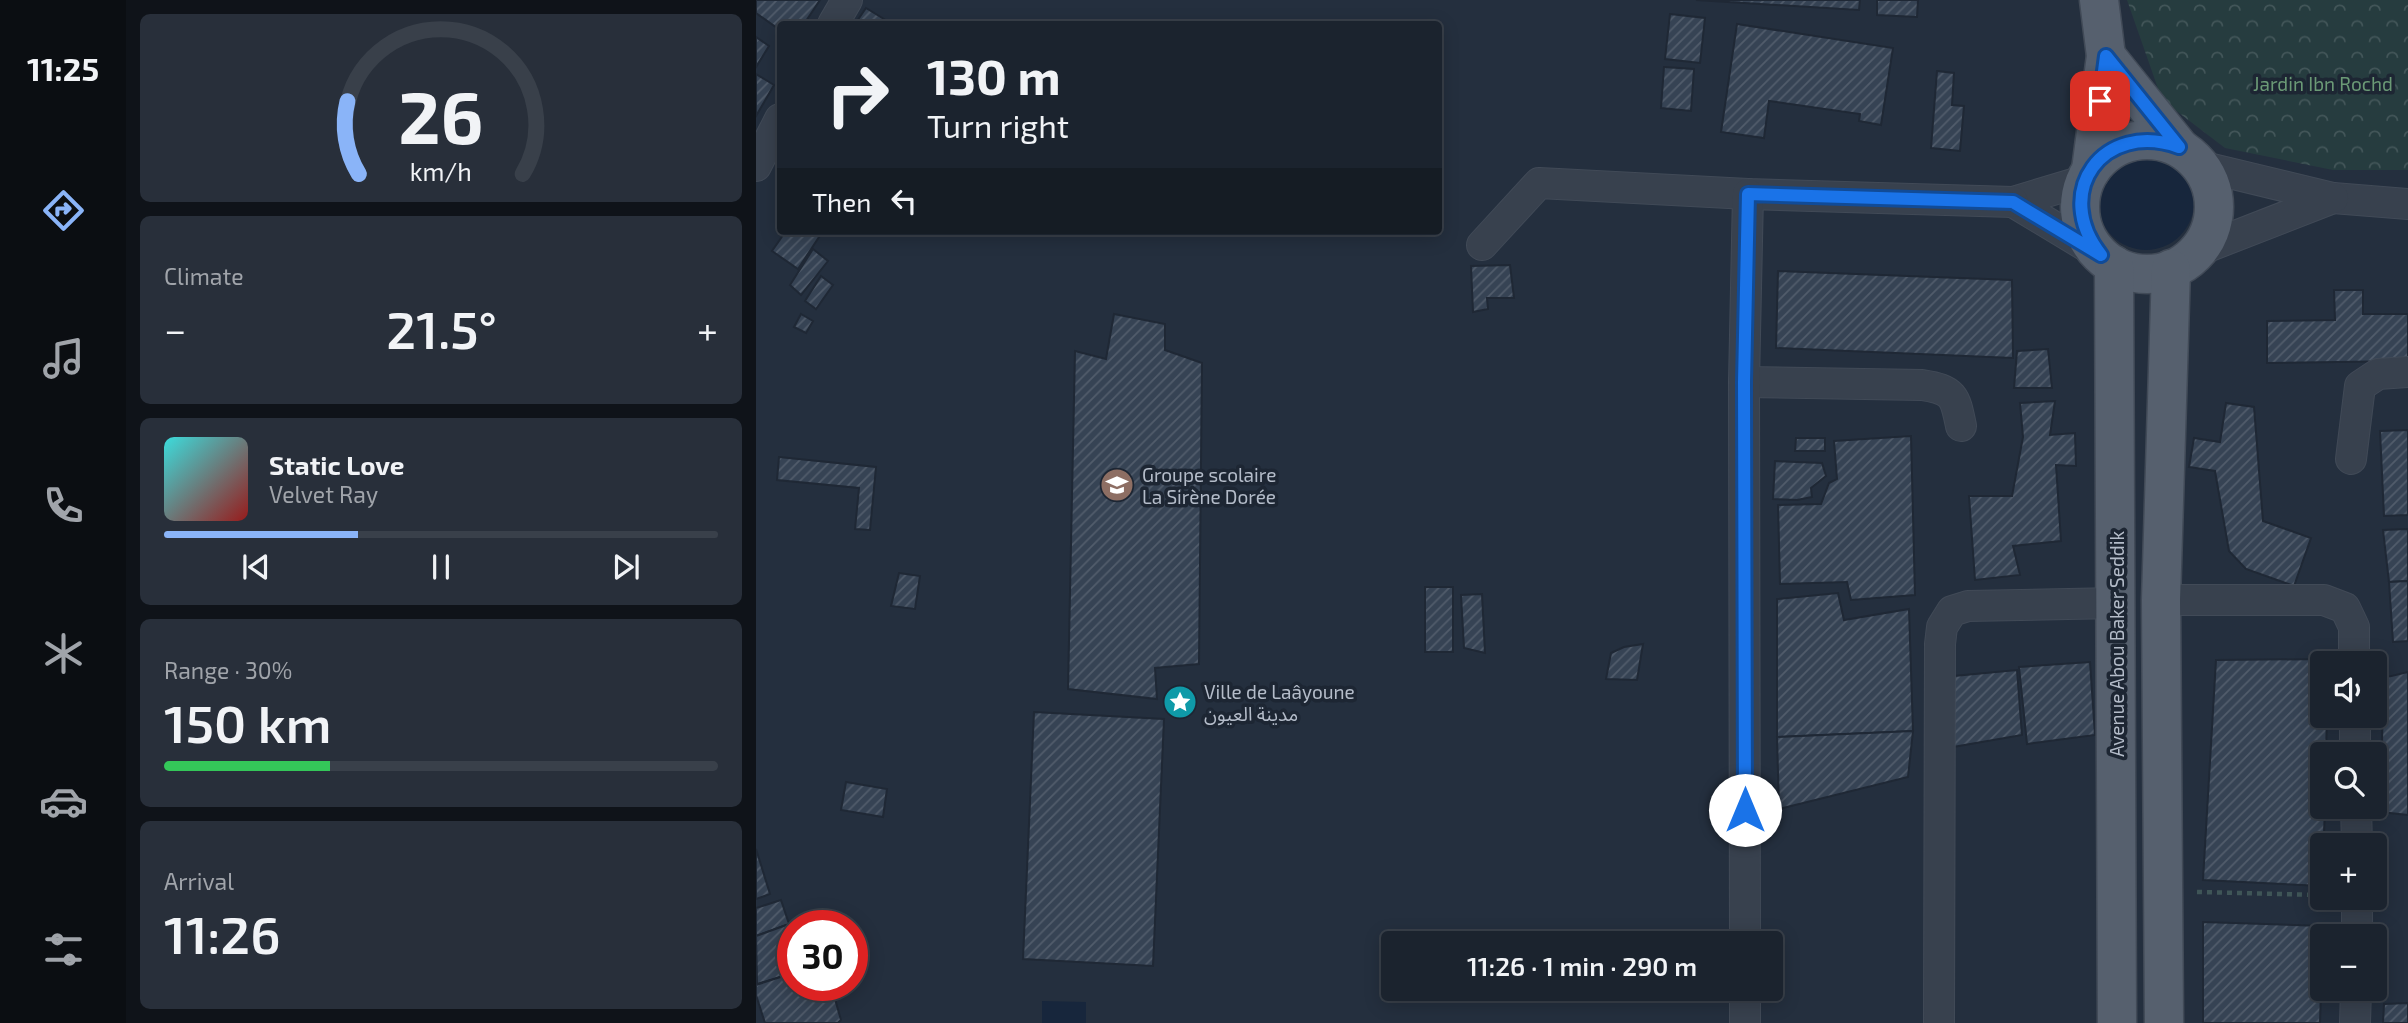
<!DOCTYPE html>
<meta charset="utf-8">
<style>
:root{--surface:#1b232e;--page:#282f3a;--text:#f1f3f6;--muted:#a0a4aa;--line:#39404a;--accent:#8ab4f8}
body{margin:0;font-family:"Exo 2","Noto Sans Arabic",sans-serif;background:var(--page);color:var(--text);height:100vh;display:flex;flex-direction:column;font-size:26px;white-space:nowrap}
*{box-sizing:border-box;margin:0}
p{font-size:23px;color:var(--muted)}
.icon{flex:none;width:38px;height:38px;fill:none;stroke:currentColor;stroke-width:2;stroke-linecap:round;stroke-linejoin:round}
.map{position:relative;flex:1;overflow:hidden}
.drawer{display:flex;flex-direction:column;gap:14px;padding:14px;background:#0f1319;width:630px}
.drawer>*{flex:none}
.guide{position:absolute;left:21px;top:21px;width:665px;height:214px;border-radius:7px;box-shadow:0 4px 18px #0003,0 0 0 2px var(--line);background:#1b232e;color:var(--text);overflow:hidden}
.fabs{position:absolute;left:1554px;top:651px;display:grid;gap:14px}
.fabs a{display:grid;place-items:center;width:77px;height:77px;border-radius:7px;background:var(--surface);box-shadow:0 4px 18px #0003,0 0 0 2px var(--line);font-size:35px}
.speed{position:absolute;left:21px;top:910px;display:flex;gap:14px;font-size:35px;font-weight:700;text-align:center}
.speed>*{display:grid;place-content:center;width:91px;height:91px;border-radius:50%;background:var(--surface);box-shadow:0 4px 18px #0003,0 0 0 2px var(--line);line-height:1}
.speed .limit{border:10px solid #d22;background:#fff;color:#111}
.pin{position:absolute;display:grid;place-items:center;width:60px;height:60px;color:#fff;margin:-30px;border-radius:14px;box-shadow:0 4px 10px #0006}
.me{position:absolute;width:77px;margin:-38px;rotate:0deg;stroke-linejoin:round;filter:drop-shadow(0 0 5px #0008)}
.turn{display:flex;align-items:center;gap:24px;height:147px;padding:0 35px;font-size:32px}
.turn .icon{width:91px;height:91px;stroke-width:2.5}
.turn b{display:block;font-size:49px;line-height:60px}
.then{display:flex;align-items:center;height:66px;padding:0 35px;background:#0003;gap:14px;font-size:26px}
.big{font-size:52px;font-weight:600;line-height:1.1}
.drawer .widget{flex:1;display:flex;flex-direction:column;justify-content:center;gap:10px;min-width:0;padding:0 24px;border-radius:10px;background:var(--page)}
.drawer .dial{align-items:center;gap:0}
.dial svg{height:182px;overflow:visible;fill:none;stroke:var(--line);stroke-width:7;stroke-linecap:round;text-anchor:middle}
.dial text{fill:var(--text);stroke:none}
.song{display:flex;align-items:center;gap:21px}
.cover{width:84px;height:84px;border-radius:10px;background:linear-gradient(135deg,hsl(180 70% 55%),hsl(0 70% 35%))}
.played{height:7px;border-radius:4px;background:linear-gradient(90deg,var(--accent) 35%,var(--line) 35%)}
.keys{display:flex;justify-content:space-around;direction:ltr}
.heat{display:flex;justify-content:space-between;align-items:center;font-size:38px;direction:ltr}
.charge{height:10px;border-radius:5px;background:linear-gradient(90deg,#34c759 30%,var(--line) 0)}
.trip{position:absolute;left:625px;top:931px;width:402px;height:70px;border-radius:7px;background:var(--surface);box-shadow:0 4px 18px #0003,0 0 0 2px var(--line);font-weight:600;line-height:70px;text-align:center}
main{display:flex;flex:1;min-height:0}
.dock{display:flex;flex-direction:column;width:126px;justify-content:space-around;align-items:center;background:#0b0e12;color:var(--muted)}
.dock .icon{width:49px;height:49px}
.dock .on{color:var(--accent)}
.dock b{font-size:32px;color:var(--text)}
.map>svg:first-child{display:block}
</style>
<main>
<nav class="dock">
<b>11:25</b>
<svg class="icon on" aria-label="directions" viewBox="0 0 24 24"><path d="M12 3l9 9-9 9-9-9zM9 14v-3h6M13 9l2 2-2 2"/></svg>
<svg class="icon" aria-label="music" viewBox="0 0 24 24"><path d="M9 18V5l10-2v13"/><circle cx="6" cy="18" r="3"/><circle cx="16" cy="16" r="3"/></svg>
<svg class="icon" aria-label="phone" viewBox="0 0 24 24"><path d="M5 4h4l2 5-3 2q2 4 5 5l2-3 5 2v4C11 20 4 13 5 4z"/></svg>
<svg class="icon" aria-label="climate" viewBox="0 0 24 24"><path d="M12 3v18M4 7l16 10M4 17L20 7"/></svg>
<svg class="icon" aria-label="car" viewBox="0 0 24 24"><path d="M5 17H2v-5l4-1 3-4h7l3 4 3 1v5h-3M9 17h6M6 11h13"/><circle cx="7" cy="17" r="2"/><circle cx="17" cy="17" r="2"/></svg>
<svg class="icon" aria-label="filters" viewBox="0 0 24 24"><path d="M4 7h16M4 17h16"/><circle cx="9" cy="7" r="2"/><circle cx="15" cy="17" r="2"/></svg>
</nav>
<section class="drawer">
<div class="widget dial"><svg viewBox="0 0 100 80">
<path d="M14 69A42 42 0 1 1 86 69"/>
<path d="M14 69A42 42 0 0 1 9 37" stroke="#8ab4f8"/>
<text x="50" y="56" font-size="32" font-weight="700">26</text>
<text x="50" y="72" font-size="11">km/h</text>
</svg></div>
<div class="widget"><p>Climate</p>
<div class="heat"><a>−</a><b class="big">21.5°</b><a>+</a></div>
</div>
<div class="widget">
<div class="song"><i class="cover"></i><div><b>Static Love</b><p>Velvet Ray</p></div></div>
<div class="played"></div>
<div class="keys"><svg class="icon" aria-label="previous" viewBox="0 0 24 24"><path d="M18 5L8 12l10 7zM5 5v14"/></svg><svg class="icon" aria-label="pause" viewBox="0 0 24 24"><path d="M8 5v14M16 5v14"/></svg><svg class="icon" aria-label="next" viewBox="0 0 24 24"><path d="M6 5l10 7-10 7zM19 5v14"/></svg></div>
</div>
<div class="widget"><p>Range · 30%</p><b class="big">150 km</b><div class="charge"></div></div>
<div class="widget"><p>Arrival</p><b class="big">11:26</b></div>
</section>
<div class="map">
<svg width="1652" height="1023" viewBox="0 0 1652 1023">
<defs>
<pattern id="park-crowns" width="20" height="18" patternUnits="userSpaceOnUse" patternTransform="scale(1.75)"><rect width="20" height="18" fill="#263c3f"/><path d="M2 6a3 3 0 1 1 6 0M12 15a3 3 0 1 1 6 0" fill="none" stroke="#435659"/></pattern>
<pattern id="building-hatch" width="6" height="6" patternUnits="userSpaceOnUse" patternTransform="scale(1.75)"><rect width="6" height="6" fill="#364354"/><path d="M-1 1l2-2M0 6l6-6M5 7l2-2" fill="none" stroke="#515c6b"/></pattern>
</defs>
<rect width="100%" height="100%" fill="#242f3e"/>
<polygon fill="url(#park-crowns)" points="1371,0 1652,0 1652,170 1577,170 1469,148 1406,100"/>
<g fill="#17263c">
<circle cx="1390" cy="202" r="48"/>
<polygon points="286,1001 330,1002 330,1023 286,1023"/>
</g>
<g fill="url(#building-hatch)" stroke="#1f2835" stroke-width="2">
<polygon points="0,0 64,0 48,24 24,24 24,30 0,13"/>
<polygon points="940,0 1104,0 1103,10"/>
<polygon points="1121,0 1162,0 1161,17 1121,15"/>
<polygon points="110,8 136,24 99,24"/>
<polygon points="914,14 949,18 944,63 909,59"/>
<polygon points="981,24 1137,48 1125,125 1103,121 1104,114 1013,101 1008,138 965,132"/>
<polygon points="0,37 13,46 0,67"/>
<polygon points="908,67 938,69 935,111 905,108"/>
<polygon points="1181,71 1198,73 1196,105 1208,106 1204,151 1175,148"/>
<polygon points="0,74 18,85 0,116"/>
<polygon points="30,231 60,231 65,234 42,269 16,251"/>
<polygon points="57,249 72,261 45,295 34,285"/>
<polygon points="754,265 758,298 731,298 732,309 717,312 715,266"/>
<polygon points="1022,271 1256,280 1257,358 1020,348"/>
<polygon points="65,276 77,285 60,309 49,301"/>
<polygon points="1578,290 1607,290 1607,314 1652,314 1652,361 1511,363 1511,321 1579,320"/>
<polygon points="45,314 57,321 50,333 38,327"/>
<polygon points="358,314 409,324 409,350 446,363 443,664 399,668 401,699 312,689 319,351 350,359"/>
<polygon points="1292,349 1296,388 1258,388 1261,351"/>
<polygon points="1299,401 1294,435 1319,433 1320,466 1300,465 1305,541 1257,546 1264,575 1219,580 1213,496 1256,496 1267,437 1264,403"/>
<polygon points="1470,403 1498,407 1507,521 1555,538 1538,586 1490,569 1473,551 1459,471 1433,467 1438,438 1464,442"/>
<polygon points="1652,430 1652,515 1628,516 1624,431"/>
<polygon points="1155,436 1159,595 1095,600 1091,582 1024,584 1022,505 1065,504 1073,483 1081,479 1078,441"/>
<polygon points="1040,438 1069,438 1069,451 1039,451"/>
<polygon points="23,457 120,467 114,530 99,529 103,488 21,480"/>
<polygon points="1019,461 1066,463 1070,476 1055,488 1056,497 1041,500 1017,499"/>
<polygon points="1652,529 1652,581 1633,582 1627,530"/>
<polygon points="143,573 164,576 159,609 135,606"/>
<polygon points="1652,581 1652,641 1637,642 1633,582"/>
<rect x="669" y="587" width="28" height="65"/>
<polygon points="1082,593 1088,620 1153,609 1157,731 1021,737 1021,599"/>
<polygon points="726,594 729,653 708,648 705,595"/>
<polygon points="887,644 881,680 850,679 855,653 868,647"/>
<polygon points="1573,659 1572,663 1566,663 1566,716 1571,716 1570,754 1566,754 1566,807 1569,807 1566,886 1447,880 1460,660"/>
<polygon points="1334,662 1339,735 1271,744 1263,667"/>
<polygon points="1261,670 1266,735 1197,747 1198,676"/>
<polygon points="1652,672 1652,815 1625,812 1627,678"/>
<polygon points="278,712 408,719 397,966 267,959"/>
<polygon points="1157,731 1152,777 1023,809 1021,737"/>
<polygon points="90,782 131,789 127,817 85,810"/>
<polygon points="0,849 14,894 0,899"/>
<polygon points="25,900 33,924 0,936 0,908"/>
<polygon points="1447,922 1567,926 1564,1023 1447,1023"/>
<polygon points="33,924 37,934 37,973 1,984 0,936"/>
<polygon points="37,973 37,985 75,985 85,1020 82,1023 9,1023 0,995 0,985"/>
<polygon points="1652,1003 1652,1023 1627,1023 1628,1004"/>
</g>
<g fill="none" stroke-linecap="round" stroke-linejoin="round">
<defs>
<g id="minor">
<polyline points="77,24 91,0"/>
<polyline points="0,166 24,119"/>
<polyline points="1330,180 1257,202 1345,255"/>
<polyline points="1577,198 1652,204"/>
<polyline points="726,245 783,183 992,194 1257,202"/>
<polyline points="1441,251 1577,198 1444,166"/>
<path d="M988 382 1166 385C1198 390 1199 396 1205 426"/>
<polyline points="1595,459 1604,386 1622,374 1652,372"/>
<polyline points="1405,600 1568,600 1589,608 1598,627 1598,663"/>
<polyline points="1599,716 1599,754"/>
<polyline points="1600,807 1601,845"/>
<polyline points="1601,936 1601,898"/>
<polyline points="989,943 988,382 992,194"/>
<polyline points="989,989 989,1023"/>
<polyline points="1183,1023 1184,644 1186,627 1196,611 1212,606 1361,603"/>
<polyline points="1599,1023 1600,989"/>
</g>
<g id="major">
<polyline points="1350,56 1423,147"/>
<circle cx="1391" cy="207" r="67"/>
<polyline points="1335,170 1350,56 1343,0"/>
<polyline points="1358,265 1361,1023"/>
<polyline points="1408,1023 1405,600 1415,269"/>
</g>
</defs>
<use href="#minor" stroke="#414a57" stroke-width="32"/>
<use href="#major" stroke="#414a57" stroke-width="41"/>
<polyline stroke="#3f5557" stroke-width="4.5" stroke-dasharray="5 5" stroke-linecap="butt" points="1441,892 1566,895"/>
<use href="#minor" stroke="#38414e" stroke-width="30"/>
<use href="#major" stroke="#56606e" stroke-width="38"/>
</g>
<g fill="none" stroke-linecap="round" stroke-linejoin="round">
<defs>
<path id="route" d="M989 810 988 382 992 194 1257 202 1345 255C1295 192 1347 120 1423 147L1350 56 1344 101"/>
</defs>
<use href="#route" stroke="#114b97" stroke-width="18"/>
<use href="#route" stroke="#1a73e8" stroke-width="12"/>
</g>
<defs>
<symbol id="school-disc" viewBox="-11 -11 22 22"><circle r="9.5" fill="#8d6e63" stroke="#1d2633"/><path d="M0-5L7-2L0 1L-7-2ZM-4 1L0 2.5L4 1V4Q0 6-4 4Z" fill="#fff"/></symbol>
<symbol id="sight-disc" viewBox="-11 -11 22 22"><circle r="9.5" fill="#0f9aa8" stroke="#1d2633"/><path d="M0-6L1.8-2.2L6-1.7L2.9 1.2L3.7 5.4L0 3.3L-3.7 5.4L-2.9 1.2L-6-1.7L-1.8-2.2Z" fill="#fff"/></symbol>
</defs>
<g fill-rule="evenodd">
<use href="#school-disc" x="342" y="466" width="38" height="38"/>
<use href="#sight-disc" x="405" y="683" width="38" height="38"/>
</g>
<g text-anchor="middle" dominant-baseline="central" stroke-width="7" stroke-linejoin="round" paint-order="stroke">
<g font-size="19" fill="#6b9a76" stroke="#1d2633">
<text x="1567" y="83">Jardin Ibn Rochd</text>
</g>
<g font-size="19" fill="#b4bcc9" stroke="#1d2633" text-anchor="start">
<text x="386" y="474">Groupe scolaire<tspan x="386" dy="22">La Sirène Dorée</tspan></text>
<text x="448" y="691">Ville de Laâyoune<tspan x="448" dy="22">مدينة العيون</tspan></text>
</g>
<g font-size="19" fill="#b4bcc9" stroke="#1d2633">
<text transform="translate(1360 644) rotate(-90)">Avenue Abou Baker Seddik</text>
</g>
</g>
</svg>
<div class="fabs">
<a><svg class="icon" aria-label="sound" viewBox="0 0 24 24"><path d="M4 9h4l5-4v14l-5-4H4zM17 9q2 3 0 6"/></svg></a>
<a><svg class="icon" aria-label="search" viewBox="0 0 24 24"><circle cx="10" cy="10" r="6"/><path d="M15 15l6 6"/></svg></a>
<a>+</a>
<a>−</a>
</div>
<div class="speed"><div class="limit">30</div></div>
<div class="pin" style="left:1344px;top:101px;background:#d93025"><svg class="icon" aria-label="arrive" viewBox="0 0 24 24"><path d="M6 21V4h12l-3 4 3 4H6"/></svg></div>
<svg class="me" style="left:989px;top:810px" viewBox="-20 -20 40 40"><circle r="19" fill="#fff"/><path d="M0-13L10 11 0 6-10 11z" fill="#1a73e8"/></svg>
<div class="trip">11:26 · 1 min · 290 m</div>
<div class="guide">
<div class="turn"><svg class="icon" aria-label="right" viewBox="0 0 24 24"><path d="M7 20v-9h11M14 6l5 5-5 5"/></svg><div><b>130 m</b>Turn right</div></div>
<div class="then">Then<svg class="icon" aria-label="left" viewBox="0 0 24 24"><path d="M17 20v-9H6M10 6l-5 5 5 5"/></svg></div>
</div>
</div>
</main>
